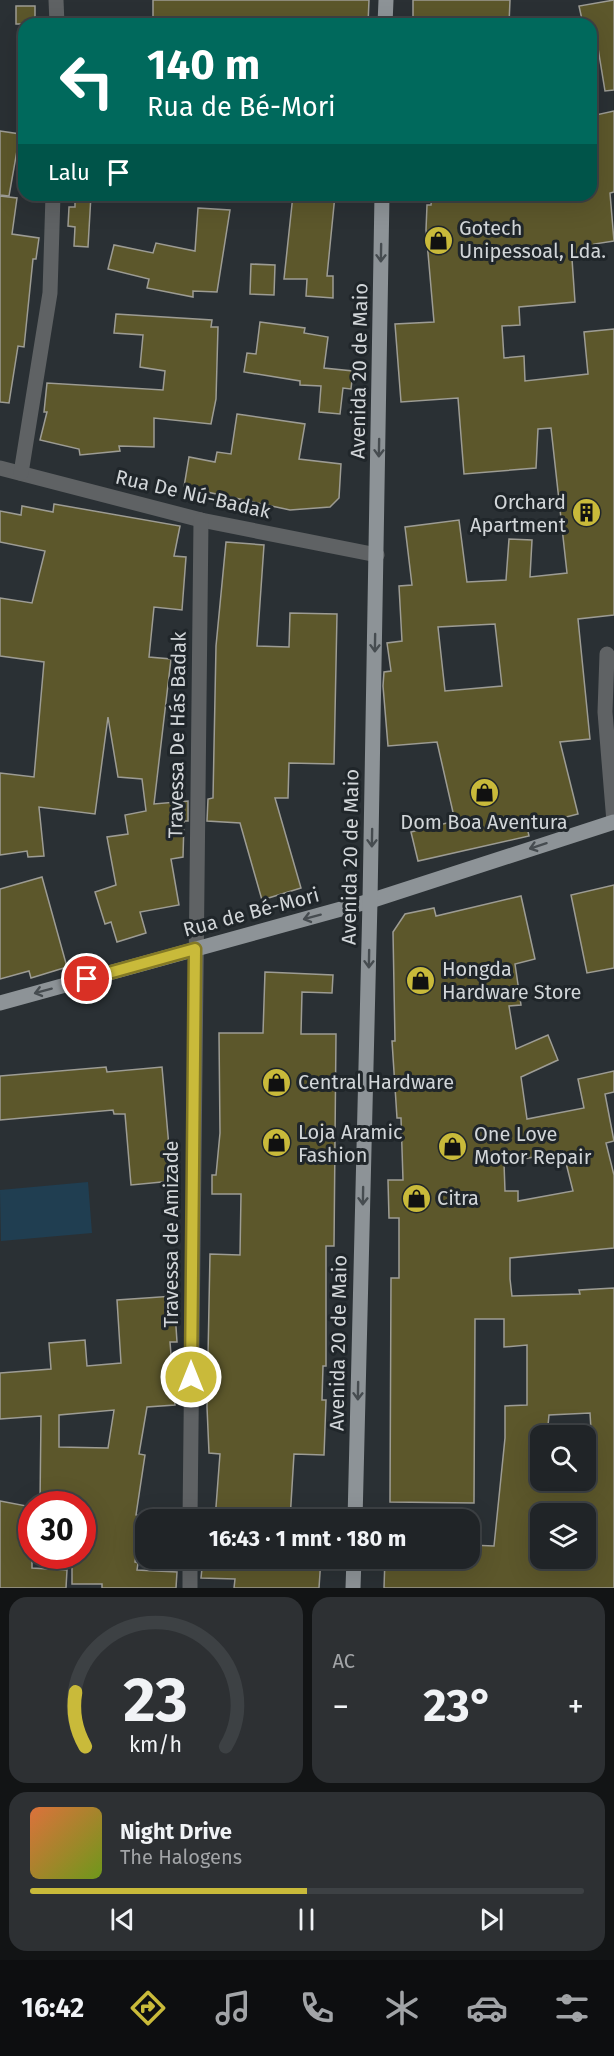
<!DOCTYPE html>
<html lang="id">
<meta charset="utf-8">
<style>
:root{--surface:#202427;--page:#2d3033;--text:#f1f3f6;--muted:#a2a4a7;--line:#3d4144;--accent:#c9ba3a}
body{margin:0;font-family:"Fira Sans",sans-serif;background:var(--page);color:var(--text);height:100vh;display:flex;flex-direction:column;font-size:22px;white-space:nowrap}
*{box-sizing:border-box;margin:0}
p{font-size:20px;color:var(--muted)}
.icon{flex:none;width:33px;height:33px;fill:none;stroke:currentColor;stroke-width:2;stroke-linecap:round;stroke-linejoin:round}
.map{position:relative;height:1588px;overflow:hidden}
.sheet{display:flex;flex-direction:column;gap:9px;padding:9px;background:#121415;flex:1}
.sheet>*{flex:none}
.hud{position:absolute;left:18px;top:18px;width:579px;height:183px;border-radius:18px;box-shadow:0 6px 24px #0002,0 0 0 2px var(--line);background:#00695c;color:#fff;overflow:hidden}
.fabs{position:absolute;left:530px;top:1425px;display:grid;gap:12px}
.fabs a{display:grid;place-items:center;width:66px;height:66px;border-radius:12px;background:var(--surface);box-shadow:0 6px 24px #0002,0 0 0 2px var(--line);font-size:30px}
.speed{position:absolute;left:18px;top:1491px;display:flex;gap:12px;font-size:30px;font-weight:700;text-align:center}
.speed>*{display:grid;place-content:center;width:78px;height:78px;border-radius:50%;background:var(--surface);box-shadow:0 6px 24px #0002,0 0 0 2px var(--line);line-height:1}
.speed .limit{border:9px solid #d22;background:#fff;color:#111}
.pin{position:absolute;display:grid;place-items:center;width:51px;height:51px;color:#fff;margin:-26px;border:3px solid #fff;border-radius:50%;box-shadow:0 2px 6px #0007}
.me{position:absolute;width:66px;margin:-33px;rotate:0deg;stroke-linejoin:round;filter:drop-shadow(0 0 4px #0008)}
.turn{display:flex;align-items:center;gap:21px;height:126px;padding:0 30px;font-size:27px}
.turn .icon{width:78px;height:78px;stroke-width:2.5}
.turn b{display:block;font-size:42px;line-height:51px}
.then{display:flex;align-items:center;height:57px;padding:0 30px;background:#0003;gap:12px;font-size:22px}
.big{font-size:45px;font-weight:700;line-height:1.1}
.sheet .tile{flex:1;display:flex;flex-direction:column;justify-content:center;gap:9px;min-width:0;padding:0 21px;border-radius:18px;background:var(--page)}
.sheet .dial{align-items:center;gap:0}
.dial svg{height:156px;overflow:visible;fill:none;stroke:var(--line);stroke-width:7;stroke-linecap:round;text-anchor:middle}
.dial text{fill:var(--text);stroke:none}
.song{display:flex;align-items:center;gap:18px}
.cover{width:72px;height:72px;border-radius:9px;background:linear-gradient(135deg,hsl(20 70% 55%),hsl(80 70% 35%))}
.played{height:6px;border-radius:3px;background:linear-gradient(90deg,var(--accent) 50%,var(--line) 50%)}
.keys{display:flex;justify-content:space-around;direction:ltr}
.heat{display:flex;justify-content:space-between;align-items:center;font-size:33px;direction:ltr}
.sheet .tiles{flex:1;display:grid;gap:9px;grid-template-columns:1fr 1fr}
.tile:last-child{grid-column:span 2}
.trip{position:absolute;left:135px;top:1509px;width:345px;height:60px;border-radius:18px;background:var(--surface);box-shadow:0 6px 24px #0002,0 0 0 2px var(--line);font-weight:700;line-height:60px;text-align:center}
.tab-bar{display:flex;height:96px;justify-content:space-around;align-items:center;background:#0d0e10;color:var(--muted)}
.tab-bar .icon{width:42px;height:42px}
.tab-bar .active{color:var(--accent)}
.tab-bar b{font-size:27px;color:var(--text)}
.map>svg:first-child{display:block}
</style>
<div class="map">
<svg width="614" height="1588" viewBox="0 0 614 1588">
<rect width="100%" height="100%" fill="#2a3034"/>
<polygon fill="#203e51" points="88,1182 92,1233 1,1241 0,1190"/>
<g fill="#5c572b" stroke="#9d9c94" stroke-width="1.5" fill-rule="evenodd">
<polygon points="153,0 369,0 368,24 153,24"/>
<polygon points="413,0 510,0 509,24 413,24"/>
<polygon points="614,0 614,90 605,91 596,36 591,37 591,24 583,24 579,6"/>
<rect x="16" y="6" width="19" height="18"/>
<path d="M614 111V192L610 193 614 241 594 244 596 254 572 259 575 302 519 307 520 325 502 326 504 358 524 356 525 381 588 374 584 332 614 329V615L578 619 590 739 560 742 578 814 527 827 529 836 418 861 411 832 455 821 437 742 388 746 383 686 384 672 391 671 387 643 402 641 399 586 412 585 405 527 459 520 467 582 506 580 509 539 532 540 530 577 567 573 551 428 538 429 536 468 464 474 458 398 401 402 395 324 434 322 426 230 427 205H431L432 195H591V116ZM495 624 502 686 445 691 438 627Z"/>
<polygon points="0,131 20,134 9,196 0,195"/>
<polygon points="75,195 91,195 88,247 74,246 75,227 68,226 69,207 75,207"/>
<polygon points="293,195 335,195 327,276 333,276 333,298 306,296 307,279 284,279"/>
<polygon points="0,196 17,198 12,234 39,238 36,259 33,259 24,347 18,346 9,403 0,402"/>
<polygon points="198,208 230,210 217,292 193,291 193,297 147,288 149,279 108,269 114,245 153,253 156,243 195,251"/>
<polygon points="251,264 275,265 274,295 250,294"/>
<polygon points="116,314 212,320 211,327 218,327 216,399 211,424 154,418 154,447 119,446 120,451 80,455 79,449 40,440 47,412 44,412 47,383 163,390 165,371 140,367 143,335 114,333"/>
<polygon points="260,322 305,328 304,333 328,337 324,368 353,371 351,389 343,388 340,414 319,412 321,386 300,385 300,381 244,372 247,353 256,354"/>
<polygon points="237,414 305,424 299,459 341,464 339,498 330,507 290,510 184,487 189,457 215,462 217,452 231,454"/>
<polygon points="54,504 180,526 174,556 186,557 182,610 154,607 149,657 171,659 154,804 188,801 188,821 184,821 183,857 171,859 179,905 140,912 146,933 117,942 111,922 105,924 95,892 116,885 107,837 128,834 125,815 146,811 142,779 118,777 108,717 95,814 39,807 44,856 28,857 27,851 0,855 0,773 34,777 44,662 0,656 0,598 32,603 45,551 0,542 0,511 21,515 22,506 53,512"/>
<polygon points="226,542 264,545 257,646 289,647 290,613 337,614 334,764 289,763 288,798 275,798 301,888 262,900 240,823 207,821 208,799 213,798 216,646"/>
<polygon points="42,877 67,967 31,978 29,971 0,979 0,889"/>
<polygon points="614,885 614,968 587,973 571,895"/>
<path d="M521 896 535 959 515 964 521 1005 509 1006 516 1049 548 1035 558 1060 521 1077 527 1119 584 1108 578 1079 614 1071V1092L605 1094 614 1141 606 1143 614 1175V1248L510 1258V1279L512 1296 580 1294 579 1290 614 1288V1588H384L385 1558H470V1545L494 1546 505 1438V1406L527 1405V1345L504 1347V1319H475L474 1503 390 1502 391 1278H399V1218H389L388 1180H403L401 1118H397L392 1041H395L393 932 405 914 434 908 436 916ZM563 1151 573 1191 518 1201V1191H505L504 1163ZM590 1413 594 1482 540 1480V1436H547L549 1415ZM540 1514H590L589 1558H540Z"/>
<polygon points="265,972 333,975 332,993 302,992 301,1034 336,1034 334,1246 326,1246 326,1366 323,1366 322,1400 326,1400 324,1455 294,1454 290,1520 215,1520 220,1454 209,1453 207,1407 210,1254 240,1255 241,1194 212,1194 212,1175 216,1175 220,1133 219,1033 263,1033"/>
<polygon points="106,1067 107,1072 162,1067 172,1181 131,1185 125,1114 114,1114 113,1110 0,1120 0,1076"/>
<path d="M174 1296 177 1342H170L175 1405 147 1407 139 1454 145 1455 136 1515 142 1516 135 1562 138 1563 137 1570 177 1572 176 1588H102V1584H72V1556H82V1503L40 1504 41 1416 0 1419V1373L51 1369 49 1343 85 1340 87 1366 121 1363 117 1300ZM114 1410 108 1448 59 1447V1415Z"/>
<polygon points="0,1501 32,1507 32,1568 67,1570 66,1588 0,1588"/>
<polygon points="203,1558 321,1558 319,1588 234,1588 235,1579 201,1578"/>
</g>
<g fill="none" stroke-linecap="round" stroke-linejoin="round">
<g stroke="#5f6264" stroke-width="15">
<polyline points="56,0 57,24"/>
<polyline points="0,468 201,520 377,555"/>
<polyline points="21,473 50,293 53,195"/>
<polyline points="607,654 605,712 614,822"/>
<polyline points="190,1520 201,520"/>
<polyline points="190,1588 190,1558"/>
</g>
<g stroke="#8d9397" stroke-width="15">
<polyline points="385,24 386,0"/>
<polyline points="0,1003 370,901 614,822"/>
<polyline points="355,1520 370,901 382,195"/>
<polyline points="353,1588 354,1558"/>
</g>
</g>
<defs><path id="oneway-shaft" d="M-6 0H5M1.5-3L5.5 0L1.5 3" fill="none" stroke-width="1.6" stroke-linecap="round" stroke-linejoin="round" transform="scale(1.5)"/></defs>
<g stroke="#464c50">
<use href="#oneway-shaft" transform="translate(381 253) rotate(91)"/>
<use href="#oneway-shaft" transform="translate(379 448) rotate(91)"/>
<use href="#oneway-shaft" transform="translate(375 643) rotate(91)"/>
<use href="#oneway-shaft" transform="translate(372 838) rotate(91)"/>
<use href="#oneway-shaft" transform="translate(538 846) rotate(162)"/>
<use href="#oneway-shaft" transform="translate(312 917) rotate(165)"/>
<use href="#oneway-shaft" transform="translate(369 959) rotate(91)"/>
<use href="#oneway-shaft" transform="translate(43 991) rotate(165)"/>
<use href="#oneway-shaft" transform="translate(363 1196) rotate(91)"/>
<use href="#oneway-shaft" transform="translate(358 1391) rotate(91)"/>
</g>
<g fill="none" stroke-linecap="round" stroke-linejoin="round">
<defs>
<polyline id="route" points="87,979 195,949 191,1377"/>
</defs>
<use href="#route" stroke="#837926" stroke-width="15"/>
<use href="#route" stroke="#c9ba3a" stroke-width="10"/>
</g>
<defs>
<symbol id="shop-disc" viewBox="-11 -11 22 22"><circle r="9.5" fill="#c9ba3a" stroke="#20262a"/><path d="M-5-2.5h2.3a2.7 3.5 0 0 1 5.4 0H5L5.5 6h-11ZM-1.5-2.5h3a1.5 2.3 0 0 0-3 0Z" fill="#111"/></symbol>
<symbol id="building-disc" viewBox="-11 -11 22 22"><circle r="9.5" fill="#c9ba3a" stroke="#20262a"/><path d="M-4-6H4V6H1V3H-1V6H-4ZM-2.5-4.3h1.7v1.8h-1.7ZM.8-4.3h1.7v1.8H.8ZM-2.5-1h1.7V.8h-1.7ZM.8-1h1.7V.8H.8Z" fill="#111"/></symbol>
</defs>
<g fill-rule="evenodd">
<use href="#shop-disc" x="422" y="224" width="33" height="33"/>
<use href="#building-disc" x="570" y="496" width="33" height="33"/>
<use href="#shop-disc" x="468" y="776" width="33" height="33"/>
<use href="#shop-disc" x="404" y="964" width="33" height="33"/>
<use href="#shop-disc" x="260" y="1066" width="33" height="33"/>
<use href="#shop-disc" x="260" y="1126" width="33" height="33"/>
<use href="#shop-disc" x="436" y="1130" width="33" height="33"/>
<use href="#shop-disc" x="400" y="1182" width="33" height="33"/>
</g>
<g text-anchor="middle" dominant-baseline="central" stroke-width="6" stroke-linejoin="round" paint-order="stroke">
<g font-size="20" fill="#d2d6d9" stroke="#20262a" text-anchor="start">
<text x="459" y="228">Gotech<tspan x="459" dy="23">Unipessoal, Lda.</tspan></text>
<text x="566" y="502" text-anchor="end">Orchard<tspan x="566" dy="23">Apartment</tspan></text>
<text x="484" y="822" text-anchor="middle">Dom Boa Aventura</text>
<text x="442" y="969">Hongda<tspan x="442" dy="23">Hardware Store</tspan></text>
<text x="298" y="1082">Central Hardware</text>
<text x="298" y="1132">Loja Aramic<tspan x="298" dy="23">Fashion</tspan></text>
<text x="474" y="1134">One Love<tspan x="474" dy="23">Motor Repair</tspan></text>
<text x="437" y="1198">Citra</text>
</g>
<g font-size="20" fill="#d2d6d9" stroke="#20262a">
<text transform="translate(359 371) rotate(-89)">Avenida 20 de Maio</text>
<text transform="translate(193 494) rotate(13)">Rua De Nú-Badak</text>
<text transform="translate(177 735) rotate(-89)">Travessa De Hás Badak</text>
<text transform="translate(350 857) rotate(-89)">Avenida 20 de Maio</text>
<text transform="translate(251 912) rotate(-15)">Rua de Bé-Mori</text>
<text transform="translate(171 1234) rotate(-90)">Travessa de Amizade</text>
<text transform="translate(338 1343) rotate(-89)">Avenida 20 de Maio</text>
</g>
</g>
</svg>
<div class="fabs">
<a><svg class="icon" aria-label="search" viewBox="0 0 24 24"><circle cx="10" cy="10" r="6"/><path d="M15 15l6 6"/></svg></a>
<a><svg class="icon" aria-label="layers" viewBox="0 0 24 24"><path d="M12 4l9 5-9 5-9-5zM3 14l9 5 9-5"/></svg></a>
</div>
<div class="speed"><div class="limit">30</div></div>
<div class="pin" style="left:87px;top:979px;background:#d93025"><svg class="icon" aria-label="arrive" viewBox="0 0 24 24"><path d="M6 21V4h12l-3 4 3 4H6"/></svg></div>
<svg class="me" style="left:191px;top:1377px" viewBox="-20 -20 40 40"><circle r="17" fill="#c9ba3a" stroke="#fff" stroke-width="3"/><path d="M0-11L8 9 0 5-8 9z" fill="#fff"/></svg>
<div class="trip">16:43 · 1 mnt · 180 m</div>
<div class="hud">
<div class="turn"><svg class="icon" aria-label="left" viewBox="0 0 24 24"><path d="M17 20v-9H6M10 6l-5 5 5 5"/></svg><div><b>140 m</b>Rua de Bé-Mori</div></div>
<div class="then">Lalu<svg class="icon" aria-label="arrive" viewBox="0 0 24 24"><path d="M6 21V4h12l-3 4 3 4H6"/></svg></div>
</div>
</div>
<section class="sheet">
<div class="tiles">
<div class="tile dial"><svg viewBox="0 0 100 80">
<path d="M14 69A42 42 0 1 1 86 69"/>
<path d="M14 69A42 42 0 0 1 9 41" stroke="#c9ba3a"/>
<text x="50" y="56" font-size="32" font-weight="700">23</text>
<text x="50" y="72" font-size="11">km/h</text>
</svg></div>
<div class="tile"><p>AC</p>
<div class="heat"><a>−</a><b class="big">23°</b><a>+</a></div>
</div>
<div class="tile">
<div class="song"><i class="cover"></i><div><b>Night Drive</b><p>The Halogens</p></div></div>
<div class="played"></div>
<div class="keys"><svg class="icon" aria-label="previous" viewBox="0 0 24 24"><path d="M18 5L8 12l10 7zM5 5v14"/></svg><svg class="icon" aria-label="pause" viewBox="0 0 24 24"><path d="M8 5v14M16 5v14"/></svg><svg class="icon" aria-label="next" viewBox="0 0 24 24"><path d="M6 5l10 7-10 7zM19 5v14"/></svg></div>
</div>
</div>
</section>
<nav class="tab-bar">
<b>16:42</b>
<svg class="icon active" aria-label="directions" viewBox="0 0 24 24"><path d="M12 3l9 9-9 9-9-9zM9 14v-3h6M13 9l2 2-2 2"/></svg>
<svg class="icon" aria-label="music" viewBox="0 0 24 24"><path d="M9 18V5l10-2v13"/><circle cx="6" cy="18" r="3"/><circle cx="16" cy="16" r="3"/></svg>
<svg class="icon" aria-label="phone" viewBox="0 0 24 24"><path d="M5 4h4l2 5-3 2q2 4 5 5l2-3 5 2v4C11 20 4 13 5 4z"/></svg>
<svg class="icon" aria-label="climate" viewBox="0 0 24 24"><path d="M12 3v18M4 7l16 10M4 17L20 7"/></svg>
<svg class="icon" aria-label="car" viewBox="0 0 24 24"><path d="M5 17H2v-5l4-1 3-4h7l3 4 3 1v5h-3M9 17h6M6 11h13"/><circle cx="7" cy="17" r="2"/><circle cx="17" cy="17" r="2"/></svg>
<svg class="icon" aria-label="filters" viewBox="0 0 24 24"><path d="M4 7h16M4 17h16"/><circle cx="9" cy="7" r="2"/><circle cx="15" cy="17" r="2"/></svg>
</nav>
